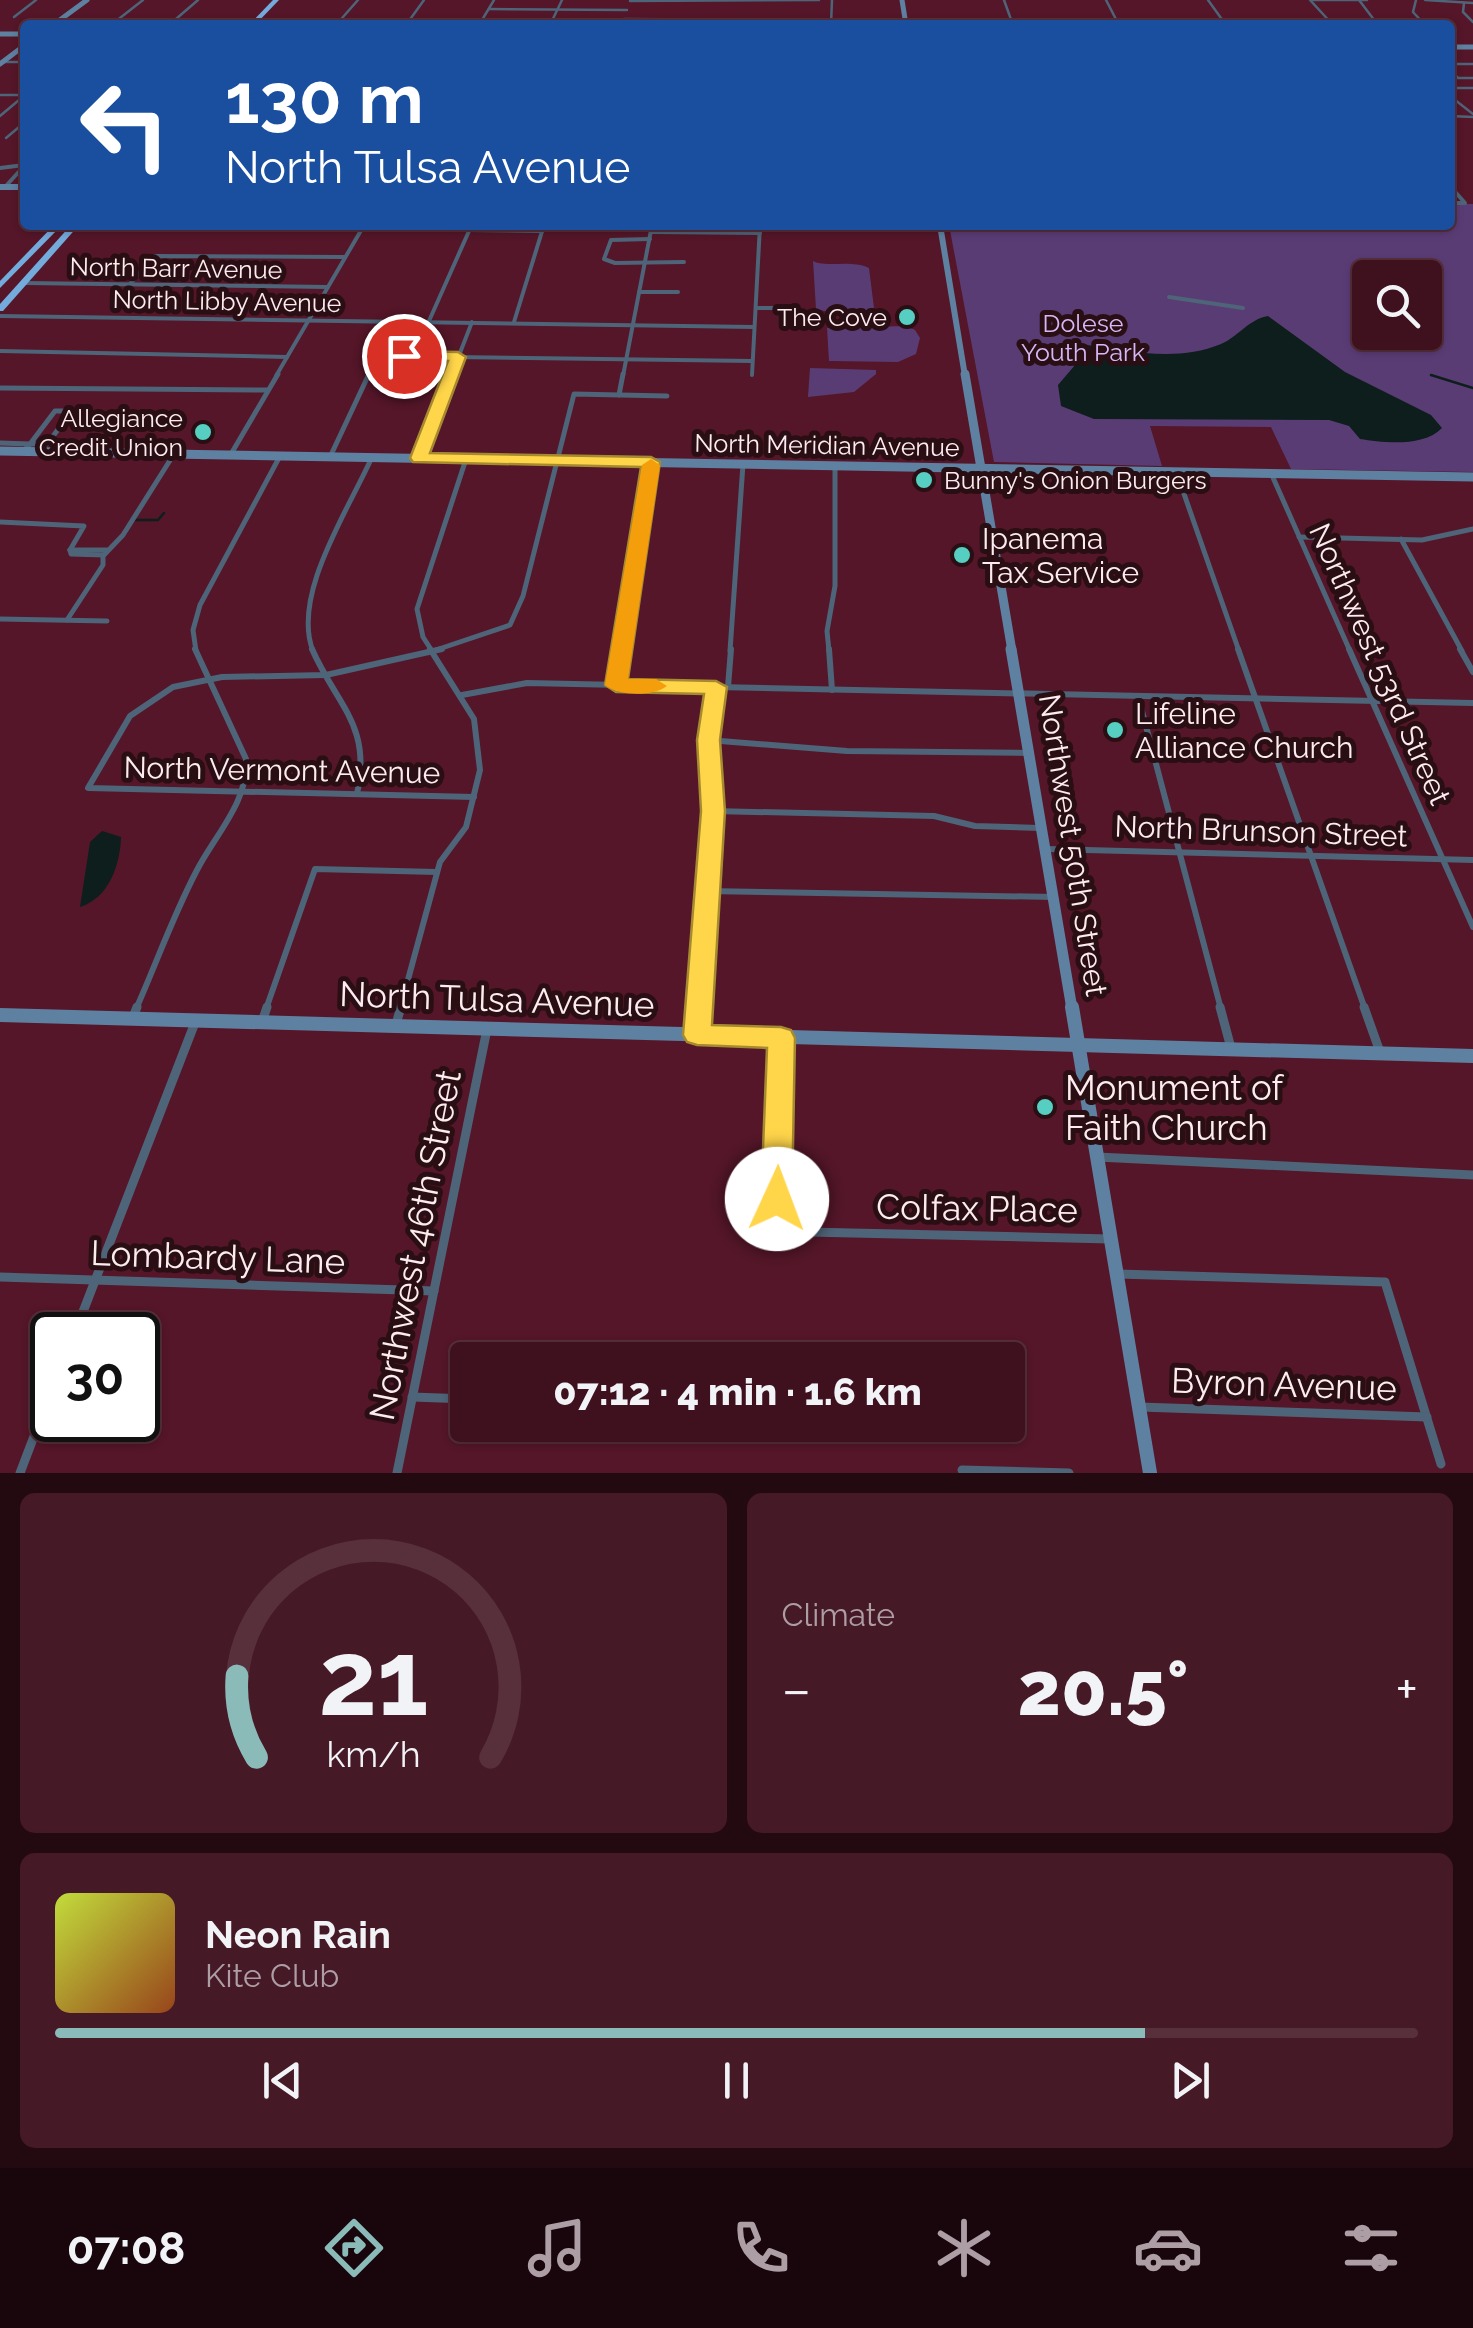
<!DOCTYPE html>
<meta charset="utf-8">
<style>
:root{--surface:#3f101e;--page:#461927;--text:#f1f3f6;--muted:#ad9da4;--line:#58303c;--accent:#8bbbb9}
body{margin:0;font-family:Raleway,sans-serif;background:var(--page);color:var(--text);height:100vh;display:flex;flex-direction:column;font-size:38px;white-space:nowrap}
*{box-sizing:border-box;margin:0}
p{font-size:32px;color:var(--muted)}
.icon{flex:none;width:55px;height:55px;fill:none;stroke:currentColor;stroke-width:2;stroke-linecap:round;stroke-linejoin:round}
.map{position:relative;height:1473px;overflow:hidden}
.sheet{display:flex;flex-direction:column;gap:20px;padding:20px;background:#230910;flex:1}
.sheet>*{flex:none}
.banner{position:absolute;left:20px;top:20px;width:1435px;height:210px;border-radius:10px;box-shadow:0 2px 8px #0004,0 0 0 2px var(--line);background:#1a4fa0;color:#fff;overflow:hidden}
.tools{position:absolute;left:1352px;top:260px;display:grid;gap:20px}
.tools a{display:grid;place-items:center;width:90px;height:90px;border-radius:10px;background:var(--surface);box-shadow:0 2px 8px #0004,0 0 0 2px var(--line);font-size:50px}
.speed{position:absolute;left:30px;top:1312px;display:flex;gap:20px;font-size:50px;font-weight:700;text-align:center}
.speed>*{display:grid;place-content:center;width:130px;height:130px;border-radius:50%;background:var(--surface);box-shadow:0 2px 8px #0004,0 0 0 2px var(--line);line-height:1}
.speed .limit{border:5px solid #111;border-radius:15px;background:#fff;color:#111}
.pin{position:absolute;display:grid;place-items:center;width:85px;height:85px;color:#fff;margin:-42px;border:5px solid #fff;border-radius:50%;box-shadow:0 2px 10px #0007}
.me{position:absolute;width:110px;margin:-55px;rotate:2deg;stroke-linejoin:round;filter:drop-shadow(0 0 8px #0008)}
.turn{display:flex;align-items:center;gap:35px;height:210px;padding:0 40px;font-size:45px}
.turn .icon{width:130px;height:130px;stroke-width:2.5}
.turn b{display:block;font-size:70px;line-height:85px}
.big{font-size:75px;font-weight:800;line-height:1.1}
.sheet .widget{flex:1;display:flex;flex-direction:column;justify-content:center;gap:15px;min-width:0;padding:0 35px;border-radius:15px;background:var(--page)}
.sheet .dial{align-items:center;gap:0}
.dial svg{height:260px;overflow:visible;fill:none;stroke:var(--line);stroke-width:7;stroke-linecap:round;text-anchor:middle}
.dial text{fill:var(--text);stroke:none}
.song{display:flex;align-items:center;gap:30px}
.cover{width:120px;height:120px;border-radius:15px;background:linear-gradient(135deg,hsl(70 70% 55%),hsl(20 70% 35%))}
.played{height:10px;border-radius:5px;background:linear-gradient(90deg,var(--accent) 80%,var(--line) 80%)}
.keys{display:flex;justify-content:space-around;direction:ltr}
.heat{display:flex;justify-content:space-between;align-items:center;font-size:55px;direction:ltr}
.sheet .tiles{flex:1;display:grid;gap:20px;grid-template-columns:1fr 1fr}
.widget:last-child{grid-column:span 2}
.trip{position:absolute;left:450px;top:1342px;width:575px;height:100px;border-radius:10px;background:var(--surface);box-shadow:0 2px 8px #0004,0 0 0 2px var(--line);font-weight:800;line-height:100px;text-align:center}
.dock{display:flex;height:160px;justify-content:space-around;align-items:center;background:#19060c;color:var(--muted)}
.dock .icon{width:70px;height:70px}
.dock .active{color:var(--accent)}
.dock b{font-size:45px;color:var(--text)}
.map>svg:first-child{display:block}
</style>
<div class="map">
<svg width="1473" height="1473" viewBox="0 0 1473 1473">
<rect width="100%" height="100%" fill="#541628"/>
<g fill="#5a3c75" fill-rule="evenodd">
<path d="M1450 204H1473V472L1291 469 1271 427 1150 426 1162 466 994 462 949 225H1450ZM1370 278H1425V332H1370Z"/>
<path d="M813 261C824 268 851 259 869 268L874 308 845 316 816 309Z"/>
<polygon points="906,326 915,330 920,338 916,354 898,362 829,361 827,328"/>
<polygon points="810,368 876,370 876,374 854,392 808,397"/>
</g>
<g fill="#0d1e1c">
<path d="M1268 316 1345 372 1431 415 1442 428C1424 447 1384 443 1360 439L1349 426 1329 420 1094 419 1061 406 1058 385 1081 358 1080 344C1126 350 1175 363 1221 344 1238 337 1249 319 1268 316Z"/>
<path d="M102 831 121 837C120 865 109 898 80 907L90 842Z"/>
</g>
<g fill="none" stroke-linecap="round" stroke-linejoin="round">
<g stroke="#0d1e1c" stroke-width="2.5">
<polyline points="1431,375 1473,388"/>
<polyline points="134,520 158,520 164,513"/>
</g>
<g stroke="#4e6478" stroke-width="2.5">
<polyline points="1004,0 1013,25"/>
<polyline points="1106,0 1119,25"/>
<polyline points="1208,0 1226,25"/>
<polyline points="1310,0 1333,25"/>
<polyline points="1311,0 1367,0"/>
<polyline points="1359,0 1378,25"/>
<polyline points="1416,0 1413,12 1425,25"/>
<polyline points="1425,0 1473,3"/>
<polyline points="630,1 819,0"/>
<polyline points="1464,3 1463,12 1473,22"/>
<polyline points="489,9 627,10"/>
<polyline points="14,17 36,0"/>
<polyline points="624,19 831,20"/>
<polyline points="111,25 143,0"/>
<polyline points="169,25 198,0"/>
<polyline points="336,25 358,0"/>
<polyline points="406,25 424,0"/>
<polyline points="479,25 494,0"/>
<polyline points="550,25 562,0"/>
<polyline points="831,25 832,0"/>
<polyline points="3,62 25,62"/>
<polyline points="1450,64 1473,64"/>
<polyline points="1450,70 1458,78 1473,78"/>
<polyline points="1450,88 1473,88"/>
<polyline points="0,95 24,95"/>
<polyline points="1450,96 1473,114"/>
<polyline points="0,116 25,95"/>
<polyline points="1450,116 1473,117"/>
<polyline points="6,138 25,122"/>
</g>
<g stroke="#4e6478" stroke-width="4">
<polyline points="0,168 24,165"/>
<polyline points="1450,186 1465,203"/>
<polyline points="5,187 25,165"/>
<polyline points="1450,203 1464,203"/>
<polyline points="57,225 542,231"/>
<polyline points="651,232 760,233"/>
<polyline points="650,239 611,240 604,259 615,263 684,262"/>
<polyline points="24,283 328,287"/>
<polyline points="130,284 154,256 344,257"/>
<polyline points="639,292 678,292"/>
<polyline points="1169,297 1243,308"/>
<polyline points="756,308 793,308"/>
<polyline points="0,316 754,327"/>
<polyline points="429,321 469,231"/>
<polyline points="514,322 544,225"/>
<polyline points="0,351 287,357"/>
<polyline points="752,375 760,225"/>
<polyline points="276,376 363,227"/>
<polyline points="368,376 377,356 752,361"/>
<polyline points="451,376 472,322"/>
<polyline points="623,376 652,225"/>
</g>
<g stroke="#4e6478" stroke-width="5">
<polyline points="0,388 268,390"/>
<polyline points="619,395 623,374"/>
<polygon points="55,411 72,411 47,444 30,444"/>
<polyline points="0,443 30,444"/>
<polyline points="24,451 30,444"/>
<polyline points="231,454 278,374"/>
<polyline points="330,457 369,374"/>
<polyline points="419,458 452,374"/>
<polyline points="1176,471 1239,651"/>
<polyline points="1271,473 1350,651"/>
<polyline points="0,522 84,526 70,550"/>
<polyline points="1299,537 1422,540 1473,529"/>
<polyline points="1401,539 1462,651"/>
<polyline points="70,550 71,554 104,555"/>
<polyline points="70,550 107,550"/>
<polyline points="0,619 107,621"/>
<polyline points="67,620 103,565 103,556 123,535 174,454"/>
<polyline points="196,651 193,630 200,605 280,456"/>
<path d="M313 651C291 595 349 509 372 457"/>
<polyline points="432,651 423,637 417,609 466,459"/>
<polyline points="433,651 510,625 523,596 574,394 667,396"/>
<polyline points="621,651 651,462"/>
<polyline points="730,651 743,464"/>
<polyline points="829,651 827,631 835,586 835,465"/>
</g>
<g stroke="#4e6478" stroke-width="6">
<path d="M312 649C337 706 372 725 357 794"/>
<polyline points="442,649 326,675 222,677 173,687 130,716 88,788 474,797"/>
<polyline points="829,649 832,690"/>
<polyline points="1238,649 1365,1009"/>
<polyline points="1349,649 1473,927"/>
<polyline points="1460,649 1473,672"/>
<polyline points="616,685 622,649"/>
<polyline points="728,687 731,649"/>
<polyline points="462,695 527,683 1473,703"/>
<polyline points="1138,696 1221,1009"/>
<polyline points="708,740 847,751 1031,753"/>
<polyline points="713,811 934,816 975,826 1040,828"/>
<polyline points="1047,849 1473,860"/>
<polyline points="705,891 1054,897"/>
<path d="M136 1009C156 964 173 916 196 872 214 836 249 802 246 759L195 649"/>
<polyline points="266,1009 315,869 437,872"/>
<polyline points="400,1009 440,862 466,827 480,770 474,719 430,649"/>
<polyline points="699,1009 713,811 708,740 716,687"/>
</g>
<g stroke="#4e6478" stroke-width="9">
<polyline points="1220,1007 1231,1048"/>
<polyline points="1364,1007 1380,1052"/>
<polyline points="133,1017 137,1007"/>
<polyline points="262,1022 267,1007"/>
<polyline points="396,1024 401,1007"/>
<polyline points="697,1034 699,1007"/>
<polyline points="781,1038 777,1199 783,1225 808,1232 1110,1239"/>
<polyline points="1097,1157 1473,1175"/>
<polyline points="1118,1274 1385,1282 1441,1464"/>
<polyline points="0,1277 434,1291"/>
<polyline points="74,1335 196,1020"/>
<polyline points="412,1397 468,1399"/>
<polyline points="1140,1407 1427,1417"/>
<polyline points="962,1470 1069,1473"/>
<polyline points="20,1473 52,1389"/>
<polyline points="397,1473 487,1029"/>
</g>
<g stroke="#5e81a1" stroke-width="5">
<polyline points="902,0 906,25"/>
<polyline points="53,25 87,0"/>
<polyline points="0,34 25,34"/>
<polyline points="1450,47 1473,47"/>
<polyline points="0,64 25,45"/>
</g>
<g stroke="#5e81a1" stroke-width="6">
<polyline points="0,187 25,187"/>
<polyline points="940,225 965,376"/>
</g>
<g stroke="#5e81a1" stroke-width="9">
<polyline points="965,374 1012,651"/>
<polyline points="0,451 1473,477"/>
</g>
<polyline stroke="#5e81a1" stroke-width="11" points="1011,649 1072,1009"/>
<g stroke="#5e81a1" stroke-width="14">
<polyline points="1072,1007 1150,1473"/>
<polyline points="0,1015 1473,1056"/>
</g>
<g fill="#74abdd" fill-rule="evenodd">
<polygon points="273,0 279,0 255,25 249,25"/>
<polygon points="54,225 62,225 0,288 0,281"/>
<polygon points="71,225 79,225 3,311 0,311 0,304"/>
</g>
</g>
<polygon fill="#ffd54a" stroke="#a68a30" stroke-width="2.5" points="404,351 458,352 466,357 430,453 651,457 660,462 628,679 716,681 727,687 720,740 725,811 712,1025 781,1027 791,1030 795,1038 792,1199 788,1208 777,1212 766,1208 761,1199 767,1048 697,1045 687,1042 683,1035 701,811 697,740 704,694 616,692 605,685 641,467 413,462 410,458 448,361 398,360 396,356"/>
<path fill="#f59e0b" d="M651 459 660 465 628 679H656L667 686C653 697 618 696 605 685L642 465Z"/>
<g fill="#57cec2" stroke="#290e14" stroke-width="4">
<circle cx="907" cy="317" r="10"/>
<circle cx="203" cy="432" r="10"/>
<circle cx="924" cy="480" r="10"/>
<circle cx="962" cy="555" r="10"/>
<circle cx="1115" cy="730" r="10"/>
<circle cx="1045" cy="1107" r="10"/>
</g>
<g text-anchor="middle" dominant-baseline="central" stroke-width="10" stroke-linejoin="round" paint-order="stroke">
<g font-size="25" fill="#fdecef" stroke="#290e14">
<text transform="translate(176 268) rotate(1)">North Barr Avenue</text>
<text transform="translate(227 301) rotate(1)">North Libby Avenue</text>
<text transform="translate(827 445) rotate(1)">North Meridian Avenue</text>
</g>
<g font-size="25" fill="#fdecef" stroke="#290e14" text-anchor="end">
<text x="887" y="317">The Cove</text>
<text x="183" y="418">Allegiance<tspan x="183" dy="29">Credit Union</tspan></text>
<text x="944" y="480" text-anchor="start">Bunny's Onion Burgers</text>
</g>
<g font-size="25" fill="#d5b8f5" stroke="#290e14">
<text x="1083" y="323">Dolese<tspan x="1083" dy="29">Youth Park</tspan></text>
</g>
<g font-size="30" fill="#fdecef" stroke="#290e14" text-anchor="start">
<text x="982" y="538">Ipanema<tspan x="982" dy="34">Tax Service</tspan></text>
<text x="1135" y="713">Lifeline<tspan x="1135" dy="34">Alliance Church</tspan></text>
</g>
<g font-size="30" fill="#fdecef" stroke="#290e14">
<text transform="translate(1380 664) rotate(66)">Northwest 53rd Street</text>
<text transform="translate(282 770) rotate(1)">North Vermont Avenue</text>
<text transform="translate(1261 831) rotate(2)">North Brunson Street</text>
<text transform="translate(1073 845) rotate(81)">Northwest 50th Street</text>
</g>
<g font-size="35" fill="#fdecef" stroke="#290e14">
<text transform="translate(497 999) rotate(2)">North Tulsa Avenue</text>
<text transform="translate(977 1208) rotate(1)">Colfax Place</text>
<text transform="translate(415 1245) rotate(-79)">Northwest 46th Street</text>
<text transform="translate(218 1257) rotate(2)">Lombardy Lane</text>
<text transform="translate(1284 1384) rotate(2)">Byron Avenue</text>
</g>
<g font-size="35" fill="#fdecef" stroke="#290e14" text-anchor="start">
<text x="1065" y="1087">Monument of<tspan x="1065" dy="40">Faith Church</tspan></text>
</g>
</g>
</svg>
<div class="tools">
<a><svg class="icon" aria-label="search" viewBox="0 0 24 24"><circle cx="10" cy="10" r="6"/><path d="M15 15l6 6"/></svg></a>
</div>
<div class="speed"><div class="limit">30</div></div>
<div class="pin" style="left:404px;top:356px;background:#d93025"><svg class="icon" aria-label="arrive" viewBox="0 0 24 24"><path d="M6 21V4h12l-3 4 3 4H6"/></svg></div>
<svg class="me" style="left:777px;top:1199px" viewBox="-20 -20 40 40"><circle r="19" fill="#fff"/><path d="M0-13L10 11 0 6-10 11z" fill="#ffd54a"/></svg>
<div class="trip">07:12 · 4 min · 1.6 km</div>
<div class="banner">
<div class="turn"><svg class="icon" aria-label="left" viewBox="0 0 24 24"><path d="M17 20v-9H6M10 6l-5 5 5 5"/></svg><div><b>130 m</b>North Tulsa Avenue</div></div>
</div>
</div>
<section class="sheet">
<div class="tiles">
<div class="widget dial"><svg viewBox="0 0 100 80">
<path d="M14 69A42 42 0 1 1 86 69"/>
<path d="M14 69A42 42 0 0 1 8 44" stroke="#8bbbb9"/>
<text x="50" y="56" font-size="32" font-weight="700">21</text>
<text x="50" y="72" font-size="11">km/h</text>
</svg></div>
<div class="widget"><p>Climate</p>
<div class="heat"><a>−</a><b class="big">20.5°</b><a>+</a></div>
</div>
<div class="widget">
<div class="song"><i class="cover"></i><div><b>Neon Rain</b><p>Kite Club</p></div></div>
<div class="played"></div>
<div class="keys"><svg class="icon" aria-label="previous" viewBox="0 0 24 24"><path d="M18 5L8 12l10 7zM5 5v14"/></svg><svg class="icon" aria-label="pause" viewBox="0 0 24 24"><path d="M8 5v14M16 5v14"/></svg><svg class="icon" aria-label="next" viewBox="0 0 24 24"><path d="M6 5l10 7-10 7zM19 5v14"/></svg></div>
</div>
</div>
</section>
<nav class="dock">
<b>07:08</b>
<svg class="icon active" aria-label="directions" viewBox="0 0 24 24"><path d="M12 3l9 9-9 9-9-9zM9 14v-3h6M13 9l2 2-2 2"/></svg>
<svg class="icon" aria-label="music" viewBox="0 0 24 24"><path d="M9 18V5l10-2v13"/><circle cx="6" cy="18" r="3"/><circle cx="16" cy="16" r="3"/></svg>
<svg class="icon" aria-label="phone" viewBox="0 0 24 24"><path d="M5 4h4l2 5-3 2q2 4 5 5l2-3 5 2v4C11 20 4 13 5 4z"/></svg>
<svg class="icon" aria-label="climate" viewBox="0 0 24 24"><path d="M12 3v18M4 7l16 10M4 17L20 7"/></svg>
<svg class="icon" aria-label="car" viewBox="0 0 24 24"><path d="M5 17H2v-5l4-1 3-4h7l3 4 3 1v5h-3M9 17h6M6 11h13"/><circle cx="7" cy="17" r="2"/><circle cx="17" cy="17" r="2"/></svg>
<svg class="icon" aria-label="filters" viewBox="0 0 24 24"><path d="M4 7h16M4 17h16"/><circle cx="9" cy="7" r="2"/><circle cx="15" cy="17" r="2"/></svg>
</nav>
